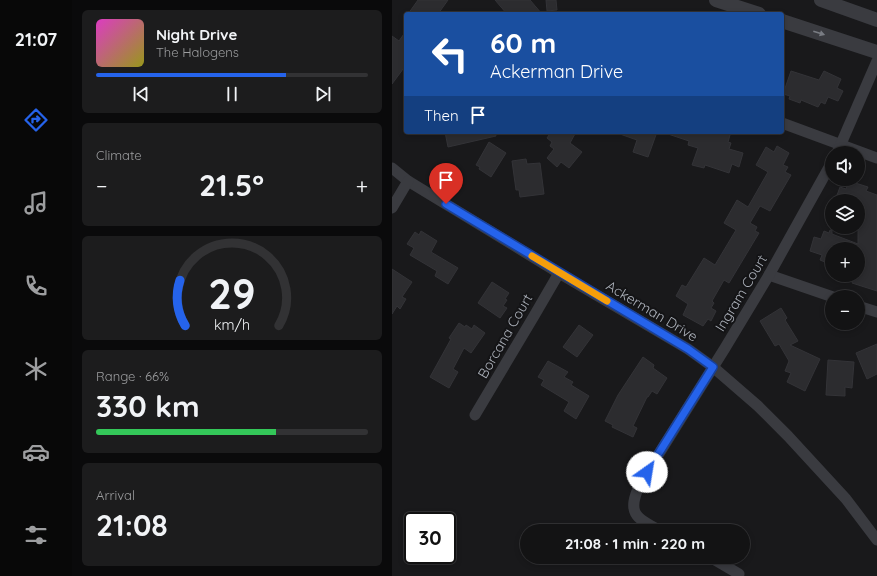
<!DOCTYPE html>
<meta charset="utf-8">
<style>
:root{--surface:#131314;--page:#1c1c1d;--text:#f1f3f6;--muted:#9d9ea0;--line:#323234;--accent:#2563eb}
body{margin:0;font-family:Quicksand,sans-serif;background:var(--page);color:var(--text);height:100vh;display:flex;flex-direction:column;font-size:15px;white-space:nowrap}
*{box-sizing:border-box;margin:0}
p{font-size:13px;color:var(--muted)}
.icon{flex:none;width:22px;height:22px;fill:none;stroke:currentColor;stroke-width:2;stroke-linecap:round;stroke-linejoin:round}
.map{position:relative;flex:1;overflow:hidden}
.drawer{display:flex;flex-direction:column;gap:10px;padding:10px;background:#0a0a0b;width:320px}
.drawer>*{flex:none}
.top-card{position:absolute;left:12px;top:12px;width:380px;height:122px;border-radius:4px;box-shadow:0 2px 6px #0003,0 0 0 1px var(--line);background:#1a4fa0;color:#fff;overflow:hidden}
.fabs{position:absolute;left:433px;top:146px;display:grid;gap:8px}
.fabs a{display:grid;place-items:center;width:40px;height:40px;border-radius:50%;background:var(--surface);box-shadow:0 2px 6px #0003,0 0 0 1px var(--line);font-size:20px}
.speed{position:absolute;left:12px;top:512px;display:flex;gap:8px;font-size:20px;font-weight:700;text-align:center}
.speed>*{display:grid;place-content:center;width:52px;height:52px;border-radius:50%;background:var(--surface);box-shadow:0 2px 6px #0003,0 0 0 1px var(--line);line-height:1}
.speed .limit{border:2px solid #111;border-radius:6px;background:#fff;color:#111}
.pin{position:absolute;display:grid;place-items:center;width:34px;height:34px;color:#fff;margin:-41px -17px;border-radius:50% 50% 50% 0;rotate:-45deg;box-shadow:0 0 4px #0007}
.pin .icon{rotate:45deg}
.me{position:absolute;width:44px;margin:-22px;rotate:32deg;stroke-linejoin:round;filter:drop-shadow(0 0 3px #0008)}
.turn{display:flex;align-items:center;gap:14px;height:84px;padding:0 20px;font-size:18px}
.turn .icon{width:52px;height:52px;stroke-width:2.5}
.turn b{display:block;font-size:28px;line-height:34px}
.then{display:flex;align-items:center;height:38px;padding:0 20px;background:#0003;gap:8px;font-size:15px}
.big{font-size:30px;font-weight:800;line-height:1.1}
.drawer .card{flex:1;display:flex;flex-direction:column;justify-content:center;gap:6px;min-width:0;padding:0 14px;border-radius:6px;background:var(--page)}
.drawer .dial{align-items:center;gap:0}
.dial svg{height:104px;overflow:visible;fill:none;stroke:var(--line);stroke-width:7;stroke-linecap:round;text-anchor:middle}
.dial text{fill:var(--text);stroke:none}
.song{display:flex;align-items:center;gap:12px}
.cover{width:48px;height:48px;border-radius:6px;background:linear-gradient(135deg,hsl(310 70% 55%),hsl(60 70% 35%))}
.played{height:4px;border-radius:2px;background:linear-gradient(90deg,var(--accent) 70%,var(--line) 70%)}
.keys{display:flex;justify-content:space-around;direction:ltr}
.heat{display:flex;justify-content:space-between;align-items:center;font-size:22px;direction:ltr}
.charge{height:6px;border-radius:3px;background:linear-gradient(90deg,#34c759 66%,var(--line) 0)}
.trip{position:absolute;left:128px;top:524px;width:230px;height:40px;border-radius:20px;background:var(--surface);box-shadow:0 2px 6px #0003,0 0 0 1px var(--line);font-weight:800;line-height:40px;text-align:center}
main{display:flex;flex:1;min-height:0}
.tabs{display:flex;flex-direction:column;width:72px;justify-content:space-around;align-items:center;background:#080808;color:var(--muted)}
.tabs .icon{width:28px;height:28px}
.tabs .active{color:var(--accent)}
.tabs b{font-size:18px;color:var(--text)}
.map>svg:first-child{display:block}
</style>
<main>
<nav class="tabs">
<b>21:07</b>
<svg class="icon active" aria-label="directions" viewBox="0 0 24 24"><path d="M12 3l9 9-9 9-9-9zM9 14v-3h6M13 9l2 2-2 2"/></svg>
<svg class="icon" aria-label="music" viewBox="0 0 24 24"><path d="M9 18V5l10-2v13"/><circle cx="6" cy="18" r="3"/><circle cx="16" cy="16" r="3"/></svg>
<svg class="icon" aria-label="phone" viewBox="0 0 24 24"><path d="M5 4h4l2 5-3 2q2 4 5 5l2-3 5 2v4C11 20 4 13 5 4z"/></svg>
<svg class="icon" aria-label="climate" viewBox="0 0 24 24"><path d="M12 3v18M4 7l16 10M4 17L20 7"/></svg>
<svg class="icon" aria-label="car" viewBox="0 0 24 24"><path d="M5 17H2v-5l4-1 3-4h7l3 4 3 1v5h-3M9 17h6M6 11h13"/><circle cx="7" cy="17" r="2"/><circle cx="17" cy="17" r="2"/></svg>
<svg class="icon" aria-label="filters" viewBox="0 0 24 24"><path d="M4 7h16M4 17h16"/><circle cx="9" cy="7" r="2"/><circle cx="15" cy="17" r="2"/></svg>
</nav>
<section class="drawer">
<div class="card">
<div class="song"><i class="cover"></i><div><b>Night Drive</b><p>The Halogens</p></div></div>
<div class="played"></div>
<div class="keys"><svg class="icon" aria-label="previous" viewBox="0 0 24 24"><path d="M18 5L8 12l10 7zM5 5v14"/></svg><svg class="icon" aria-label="pause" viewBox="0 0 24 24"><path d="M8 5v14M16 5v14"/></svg><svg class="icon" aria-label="next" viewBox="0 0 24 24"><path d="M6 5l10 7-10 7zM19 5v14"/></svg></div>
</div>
<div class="card"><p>Climate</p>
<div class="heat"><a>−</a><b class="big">21.5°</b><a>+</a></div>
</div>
<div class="card dial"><svg viewBox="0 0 100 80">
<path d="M14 69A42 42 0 1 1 86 69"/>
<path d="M14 69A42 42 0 0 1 10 34" stroke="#2563eb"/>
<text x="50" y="56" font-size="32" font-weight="700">29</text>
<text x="50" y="72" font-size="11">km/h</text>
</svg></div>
<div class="card"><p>Range · 66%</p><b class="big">330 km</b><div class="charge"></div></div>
<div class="card"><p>Arrival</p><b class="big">21:08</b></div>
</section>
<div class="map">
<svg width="485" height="576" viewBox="0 0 485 576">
<rect width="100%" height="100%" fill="#19191b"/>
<g fill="#2c2c2f" stroke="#333337">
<polygon points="26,0 56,0 46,14 16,14"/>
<polygon points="103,0 138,0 150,14 115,14"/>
<polygon points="154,0 164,0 165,10 155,11"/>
<polygon points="14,31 14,65 0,84 0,36 7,41"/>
<polygon points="399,71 427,80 432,71 449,79 445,88 451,91 446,101 436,97 433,104 429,102 426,107 409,100 408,103 397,99 398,96 391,94"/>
<polygon points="53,132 103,132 104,136 56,147"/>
<polygon points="159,132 184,132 178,143 190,152 177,168 169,162 165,167 155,158 162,149 158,146 160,142 155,138"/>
<polygon points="226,132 265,132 256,157 241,152 245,140 225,133"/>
<polygon points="276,132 328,132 338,135 336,142 339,143 337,149 351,153 347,167 340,164 337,173 313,165 312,168 300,165 306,148 296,145 297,141 276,134"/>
<polygon points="97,142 114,153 99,177 87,169 88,167 84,165"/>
<polygon points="385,146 397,153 391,165 396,167 393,172 399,175 378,211 368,206 358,223 365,227 363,231 367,233 337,283 332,280 320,301 322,303 319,308 324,311 319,321 316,319 311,326 291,315 296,304 284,296 290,285 294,287 312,258 323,265 344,230 332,223 345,200 356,207 376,172 364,165 374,147 382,152"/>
<polygon points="134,159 135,164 148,163 152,194 128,197 127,190 124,190 120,161"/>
<polygon points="457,181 476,187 474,191 485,195 485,291 460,283 463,275 466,275 466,249 440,249 440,265 428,260 430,255 418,251 422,237 429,239 432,231 437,233 438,230 440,230 440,234 466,244 466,201 454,201 444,198 448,187 454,189"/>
<polygon points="29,231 45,241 39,252 66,268 56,284 43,276 45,271 18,255 22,248 15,244 23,232 27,235"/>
<polygon points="0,269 20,282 10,297 14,299 8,309 5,306 0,314"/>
<polygon points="100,282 117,293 113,299 115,300 111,306 115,308 108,318 86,303"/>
<polygon points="389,308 395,318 393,320 406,341 398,345 428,359 413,391 395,382 399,373 393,371 397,361 387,344 383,346 368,321"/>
<polygon points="67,323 73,327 74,325 80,329 82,325 93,333 79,353 72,348 61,369 66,372 57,388 38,377 59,339 57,338"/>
<polygon points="187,325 201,335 185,357 171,347"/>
<polygon points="485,344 485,374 475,379 464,353"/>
<polygon points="251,357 262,365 261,368 275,378 265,394 260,391 256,397 255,397 241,426 245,428 241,437 220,427 221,425 213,421 226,395"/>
<polygon points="436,360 462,362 460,388 453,387 453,396 434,395"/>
<polygon points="156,361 176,372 172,377 181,382 179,385 197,396 184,419 172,411 177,402 149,385 152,380 146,377"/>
</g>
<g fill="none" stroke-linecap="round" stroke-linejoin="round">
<g stroke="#3a3b40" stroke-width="11">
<polyline points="390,123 485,158"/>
<polyline points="445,153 485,61"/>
<polyline points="0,168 16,181 167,273 296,349 321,367 366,406 396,436 454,499 485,540"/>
<polyline points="0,208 16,181"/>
<polyline points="377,275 441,297"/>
<polyline points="466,306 485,312"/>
<polyline points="83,415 142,316 167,273"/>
<path d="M269 531C242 518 235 512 248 484L333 348 377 275 440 162"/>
<polyline points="318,557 347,574"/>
</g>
<g stroke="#3a3b40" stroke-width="14">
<polyline points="324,0 367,14"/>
<polyline points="429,0 485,20"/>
<polyline points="390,21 485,52"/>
</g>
</g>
<defs><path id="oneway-solid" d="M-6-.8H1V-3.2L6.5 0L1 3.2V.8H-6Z"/></defs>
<use fill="#797c83" href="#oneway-solid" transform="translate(427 33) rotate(18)"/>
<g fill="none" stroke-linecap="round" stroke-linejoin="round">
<defs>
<polyline id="route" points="54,204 296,349 321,367 255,472"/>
</defs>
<use href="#route" stroke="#184099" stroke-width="10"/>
<use href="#route" stroke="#2563eb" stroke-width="7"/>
<polyline stroke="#f59e0b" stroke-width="7" points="140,256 215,301"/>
</g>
<g text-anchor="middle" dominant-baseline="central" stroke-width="4" stroke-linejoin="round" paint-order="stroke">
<g font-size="14" fill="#acb1ba" stroke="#141416">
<text transform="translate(349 293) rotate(-59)">Ingram Court</text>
<text transform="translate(260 311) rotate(31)">Ackerman Drive</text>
<text transform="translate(113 336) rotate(-60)">Borcana Court</text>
</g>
</g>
</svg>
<div class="fabs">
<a><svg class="icon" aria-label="sound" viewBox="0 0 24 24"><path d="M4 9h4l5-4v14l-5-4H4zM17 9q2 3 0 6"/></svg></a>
<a><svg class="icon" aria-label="layers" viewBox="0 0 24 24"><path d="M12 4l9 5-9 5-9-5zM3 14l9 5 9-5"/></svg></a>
<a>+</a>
<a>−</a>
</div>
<div class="speed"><div class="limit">30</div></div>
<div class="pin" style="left:54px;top:204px;background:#d93025"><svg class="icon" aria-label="arrive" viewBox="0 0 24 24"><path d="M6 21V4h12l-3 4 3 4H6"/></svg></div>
<svg class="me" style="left:255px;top:472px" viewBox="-20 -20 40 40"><circle r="19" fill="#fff"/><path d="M0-13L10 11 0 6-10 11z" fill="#2563eb"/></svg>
<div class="trip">21:08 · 1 min · 220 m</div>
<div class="top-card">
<div class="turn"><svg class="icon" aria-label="left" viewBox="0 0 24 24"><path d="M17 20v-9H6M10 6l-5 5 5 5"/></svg><div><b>60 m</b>Ackerman Drive</div></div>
<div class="then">Then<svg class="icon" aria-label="arrive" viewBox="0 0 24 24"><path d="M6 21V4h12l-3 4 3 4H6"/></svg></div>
</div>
</div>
</main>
